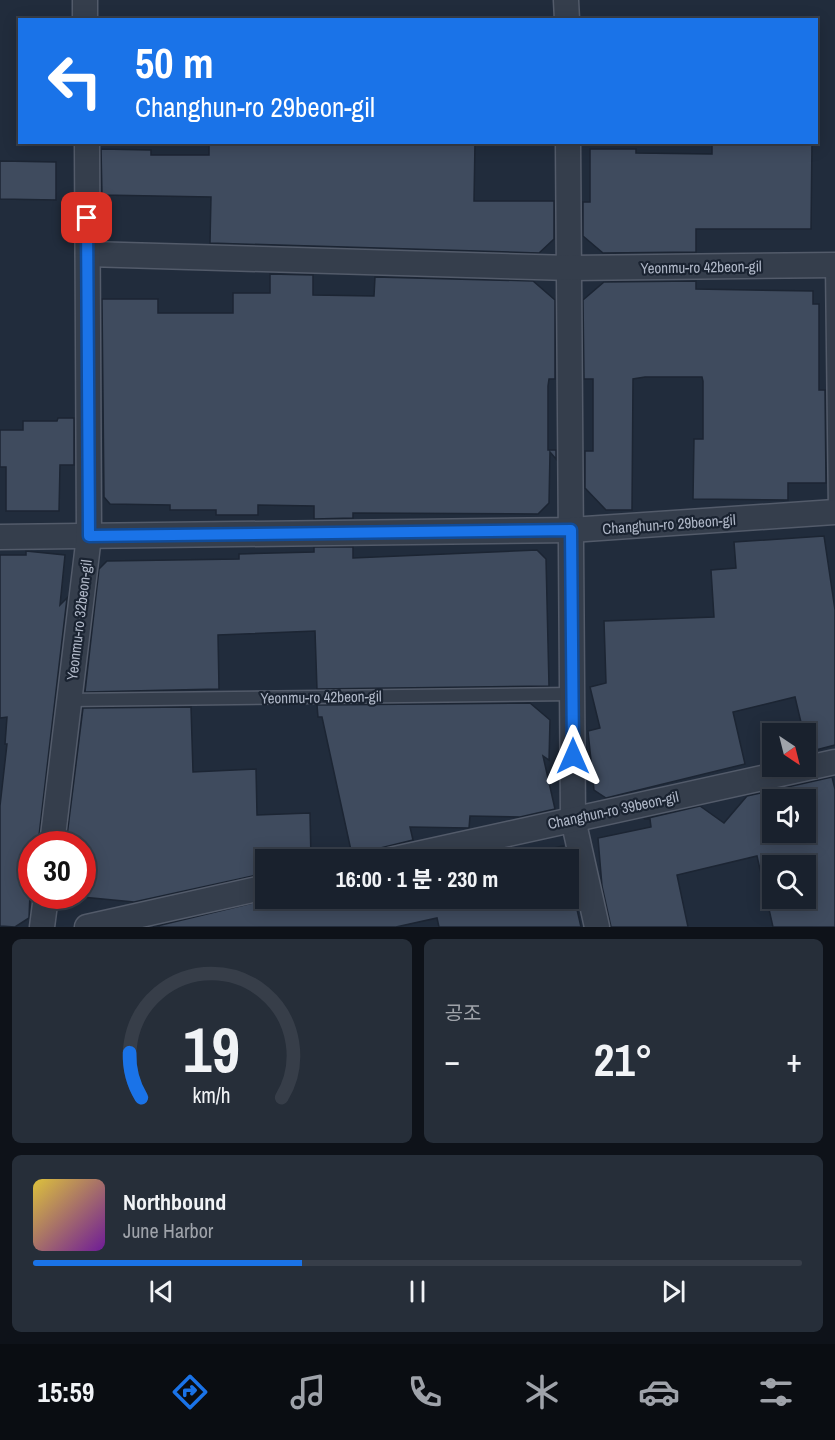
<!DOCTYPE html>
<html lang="ko">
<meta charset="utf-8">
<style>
:root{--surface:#19212d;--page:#262e39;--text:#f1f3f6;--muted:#9fa3aa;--line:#373e49;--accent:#1a73e8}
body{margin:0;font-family:"Archivo Narrow","Noto Sans KR",sans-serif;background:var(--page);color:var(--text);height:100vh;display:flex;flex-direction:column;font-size:22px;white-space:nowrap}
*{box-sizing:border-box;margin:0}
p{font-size:20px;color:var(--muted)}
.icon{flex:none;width:33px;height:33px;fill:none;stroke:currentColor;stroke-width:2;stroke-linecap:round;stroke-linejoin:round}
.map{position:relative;height:927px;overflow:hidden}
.sheet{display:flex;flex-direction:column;gap:12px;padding:12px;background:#0e1219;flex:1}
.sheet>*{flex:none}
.top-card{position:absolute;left:18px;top:18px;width:800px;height:126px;border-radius:0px;box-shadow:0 3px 15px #0003,0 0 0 2px var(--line);background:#1a73e8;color:#fff;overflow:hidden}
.needle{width:39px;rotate:145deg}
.buttons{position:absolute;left:762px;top:723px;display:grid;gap:12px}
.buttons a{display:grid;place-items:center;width:54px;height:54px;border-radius:0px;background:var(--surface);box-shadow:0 3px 15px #0003,0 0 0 2px var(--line);font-size:30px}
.speed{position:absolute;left:18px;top:831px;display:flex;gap:12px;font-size:30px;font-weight:700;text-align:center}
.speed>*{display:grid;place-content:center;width:78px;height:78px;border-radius:50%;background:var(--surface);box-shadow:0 3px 15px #0003,0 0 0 2px var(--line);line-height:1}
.speed .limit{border:9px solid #d22;background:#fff;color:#111}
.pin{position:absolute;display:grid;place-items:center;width:51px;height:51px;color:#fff;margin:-26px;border-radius:12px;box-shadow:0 3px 9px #0006}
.me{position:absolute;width:66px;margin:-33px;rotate:0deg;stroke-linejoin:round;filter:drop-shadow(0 0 4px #0008)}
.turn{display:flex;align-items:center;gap:21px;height:126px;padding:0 18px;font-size:27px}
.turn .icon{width:78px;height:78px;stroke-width:2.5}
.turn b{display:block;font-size:42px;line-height:51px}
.big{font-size:45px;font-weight:800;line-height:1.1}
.sheet .card{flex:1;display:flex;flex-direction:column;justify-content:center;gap:9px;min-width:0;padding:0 21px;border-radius:9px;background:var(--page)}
.sheet .dial{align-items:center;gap:0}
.dial svg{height:156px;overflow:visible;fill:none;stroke:var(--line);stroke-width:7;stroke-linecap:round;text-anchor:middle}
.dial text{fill:var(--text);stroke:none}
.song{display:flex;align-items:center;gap:18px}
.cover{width:72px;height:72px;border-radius:9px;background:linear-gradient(135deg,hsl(50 70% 55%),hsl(280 70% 35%))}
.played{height:6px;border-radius:3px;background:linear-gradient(90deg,var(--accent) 35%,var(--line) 35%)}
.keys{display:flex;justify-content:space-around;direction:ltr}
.heat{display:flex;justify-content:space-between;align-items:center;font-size:33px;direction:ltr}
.sheet .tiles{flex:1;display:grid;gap:12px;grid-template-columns:1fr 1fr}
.card:last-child{grid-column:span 2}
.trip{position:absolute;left:255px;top:849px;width:324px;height:60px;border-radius:0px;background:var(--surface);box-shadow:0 3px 15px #0003,0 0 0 2px var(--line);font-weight:800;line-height:60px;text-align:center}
.dock{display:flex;height:96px;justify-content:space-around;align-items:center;background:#0a0d12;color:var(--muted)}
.dock .icon{width:42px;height:42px}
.dock .selected{color:var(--accent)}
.dock b{font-size:27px;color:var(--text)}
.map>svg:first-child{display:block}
</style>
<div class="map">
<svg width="835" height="927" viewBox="0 0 835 927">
<rect width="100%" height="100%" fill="#212c3c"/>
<g fill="#3f4b5e" stroke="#1c2533" stroke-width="1.5" fill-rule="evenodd">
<polygon points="260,142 475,142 474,201 554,201 554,239 539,253 210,243 211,197 102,195 101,149 151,150 151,155 209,155 209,144"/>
<polygon points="712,142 812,142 811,229 696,229 696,252 603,253 583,236 583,202 590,202 590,149 636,149 636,153 712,154"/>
<polygon points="0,161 56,162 56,200 0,199"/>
<polygon points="270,274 313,275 313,295 374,296 375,277 533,281 555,300 555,379 549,379 548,386 548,450 556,450 556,459 550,452 549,503 538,514 353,513 353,518 314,519 314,506 258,505 258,515 216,515 216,510 170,510 170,505 110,504 104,497 102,299 158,299 158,313 233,313 233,293 270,293"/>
<polygon points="696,281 696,289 813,291 813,304 819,304 819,390 825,390 826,483 788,483 788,500 693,499 694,439 703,439 703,381 702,377 645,377 633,379 632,510 606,510 585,488 585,451 593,451 593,379 584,379 583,300 604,282"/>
<polygon points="58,418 74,418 74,465 60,465 59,511 6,511 6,467 0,467 0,430 23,430 23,421 57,421"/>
<polygon points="824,536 835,610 835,745 808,752 795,697 733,712 745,764 606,798 594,790 588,731 600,728 590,687 606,683 604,621 714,617 711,570 736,568 734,542"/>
<polygon points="314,547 353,547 353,558 537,550 546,559 549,686 317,689 315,631 218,635 219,689 85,692 99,569 107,561 239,559 239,554 314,552"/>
<polygon points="26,551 65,555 60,605 67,598 38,844 32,844 29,918 15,927 0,926 0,806 7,744 5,744 7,717 0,718 0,555 26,555"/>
<polygon points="530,703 550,720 549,760 543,756 555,809 520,817 470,816 469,828 410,827 413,840 352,855 322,717 318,717 317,705"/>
<polygon points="191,707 193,772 256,769 257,815 310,813 311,860 266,860 266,873 134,902 82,897 82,844 66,844 83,708"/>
<path d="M832 777 835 789V927H773L757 856 677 875 688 927H611L602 886 598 838 651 827 650 819H644L700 806 724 823 747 796ZM772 800H806V832H772ZM772 866H806V898H772Z"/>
<polygon points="563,846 566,860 503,860"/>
<polygon points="568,870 581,927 439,927 437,918 396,927 153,927 274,898 568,898"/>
</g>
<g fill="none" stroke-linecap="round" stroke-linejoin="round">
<defs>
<g id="lane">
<polyline points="832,265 835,512"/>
<polyline points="69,700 573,694"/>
</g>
<g id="street">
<polyline points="85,0 85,20"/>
<polyline points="566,0 567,20"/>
<polyline points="568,142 573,819 597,927"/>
<polyline points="88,254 570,268 835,265"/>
<polyline points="0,537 571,530 835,512"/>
<polyline points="52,844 89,536 87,142"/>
<polyline points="390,860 835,762"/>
<polyline points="42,927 46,896"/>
<polyline points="87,927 266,887"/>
</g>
</defs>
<use href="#lane" stroke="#535b6a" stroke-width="15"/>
<use href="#street" stroke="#535b6a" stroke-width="27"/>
<use href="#lane" stroke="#353e4c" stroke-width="12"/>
<use href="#street" stroke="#353e4c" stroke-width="24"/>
</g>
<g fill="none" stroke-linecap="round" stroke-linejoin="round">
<defs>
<polyline id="route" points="87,218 89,536 571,530 573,756"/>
</defs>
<use href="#route" stroke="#114b97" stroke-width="15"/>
<use href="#route" stroke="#1a73e8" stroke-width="10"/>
</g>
<g text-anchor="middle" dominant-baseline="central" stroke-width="4.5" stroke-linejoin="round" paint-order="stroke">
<g font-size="15" fill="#b0b8c8" stroke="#1a2331">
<text transform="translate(701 267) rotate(-1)">Yeonmu-ro 42beon-gil</text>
<text transform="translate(669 524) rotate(-4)">Changhun-ro 29beon-gil</text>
<text transform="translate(79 620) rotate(-83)">Yeonmu-ro 32beon-gil</text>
<text transform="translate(321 697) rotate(-1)">Yeonmu-ro 42beon-gil</text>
<text transform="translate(613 810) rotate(-12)">Changhun-ro 39beon-gil</text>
</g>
</g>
</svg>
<div class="buttons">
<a><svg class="needle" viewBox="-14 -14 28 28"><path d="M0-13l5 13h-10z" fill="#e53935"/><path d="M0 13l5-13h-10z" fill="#9fa3aa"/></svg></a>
<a><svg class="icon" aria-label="sound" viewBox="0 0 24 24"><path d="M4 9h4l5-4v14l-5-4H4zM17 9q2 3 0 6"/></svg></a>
<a><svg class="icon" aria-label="search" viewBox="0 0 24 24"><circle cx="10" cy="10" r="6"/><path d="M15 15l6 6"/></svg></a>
</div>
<div class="speed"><div class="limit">30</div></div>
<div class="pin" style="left:87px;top:218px;background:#d93025"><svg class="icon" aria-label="arrive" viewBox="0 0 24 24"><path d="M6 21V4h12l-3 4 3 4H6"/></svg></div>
<svg class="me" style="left:573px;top:756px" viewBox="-20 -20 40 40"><path d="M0-17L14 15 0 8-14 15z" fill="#1a73e8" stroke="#fff" stroke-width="4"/></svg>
<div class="trip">16:00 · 1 분 · 230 m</div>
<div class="top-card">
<div class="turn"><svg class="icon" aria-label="left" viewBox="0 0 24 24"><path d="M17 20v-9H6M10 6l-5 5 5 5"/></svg><div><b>50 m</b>Changhun-ro 29beon-gil</div></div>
</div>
</div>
<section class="sheet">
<div class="tiles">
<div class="card dial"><svg viewBox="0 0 100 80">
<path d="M14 69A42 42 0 1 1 86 69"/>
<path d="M14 69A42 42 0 0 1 8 46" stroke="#1a73e8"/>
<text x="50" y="56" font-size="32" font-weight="700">19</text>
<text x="50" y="72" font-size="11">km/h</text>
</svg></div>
<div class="card"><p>공조</p>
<div class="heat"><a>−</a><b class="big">21°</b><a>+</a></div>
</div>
<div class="card">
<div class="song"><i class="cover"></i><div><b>Northbound</b><p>June Harbor</p></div></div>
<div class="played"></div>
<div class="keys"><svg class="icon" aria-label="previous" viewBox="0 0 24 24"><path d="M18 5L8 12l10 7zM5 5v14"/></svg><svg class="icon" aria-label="pause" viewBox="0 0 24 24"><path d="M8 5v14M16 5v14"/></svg><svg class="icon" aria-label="next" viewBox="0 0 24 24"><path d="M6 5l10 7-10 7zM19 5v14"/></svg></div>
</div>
</div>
</section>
<nav class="dock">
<b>15:59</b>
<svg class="icon selected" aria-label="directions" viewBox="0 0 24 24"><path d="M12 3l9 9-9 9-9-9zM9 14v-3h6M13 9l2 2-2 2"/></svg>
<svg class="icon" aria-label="music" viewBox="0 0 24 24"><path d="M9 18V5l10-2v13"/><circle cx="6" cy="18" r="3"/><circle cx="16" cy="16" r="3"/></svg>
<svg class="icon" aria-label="phone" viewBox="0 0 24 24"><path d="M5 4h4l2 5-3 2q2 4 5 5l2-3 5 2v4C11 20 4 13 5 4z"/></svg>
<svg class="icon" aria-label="climate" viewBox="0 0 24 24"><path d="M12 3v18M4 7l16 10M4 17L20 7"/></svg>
<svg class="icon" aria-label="car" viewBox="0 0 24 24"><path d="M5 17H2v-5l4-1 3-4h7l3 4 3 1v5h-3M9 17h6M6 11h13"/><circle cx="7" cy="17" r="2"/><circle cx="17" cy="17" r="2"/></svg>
<svg class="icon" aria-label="filters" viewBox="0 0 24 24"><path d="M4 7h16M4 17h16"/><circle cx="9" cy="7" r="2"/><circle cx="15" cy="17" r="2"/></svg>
</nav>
